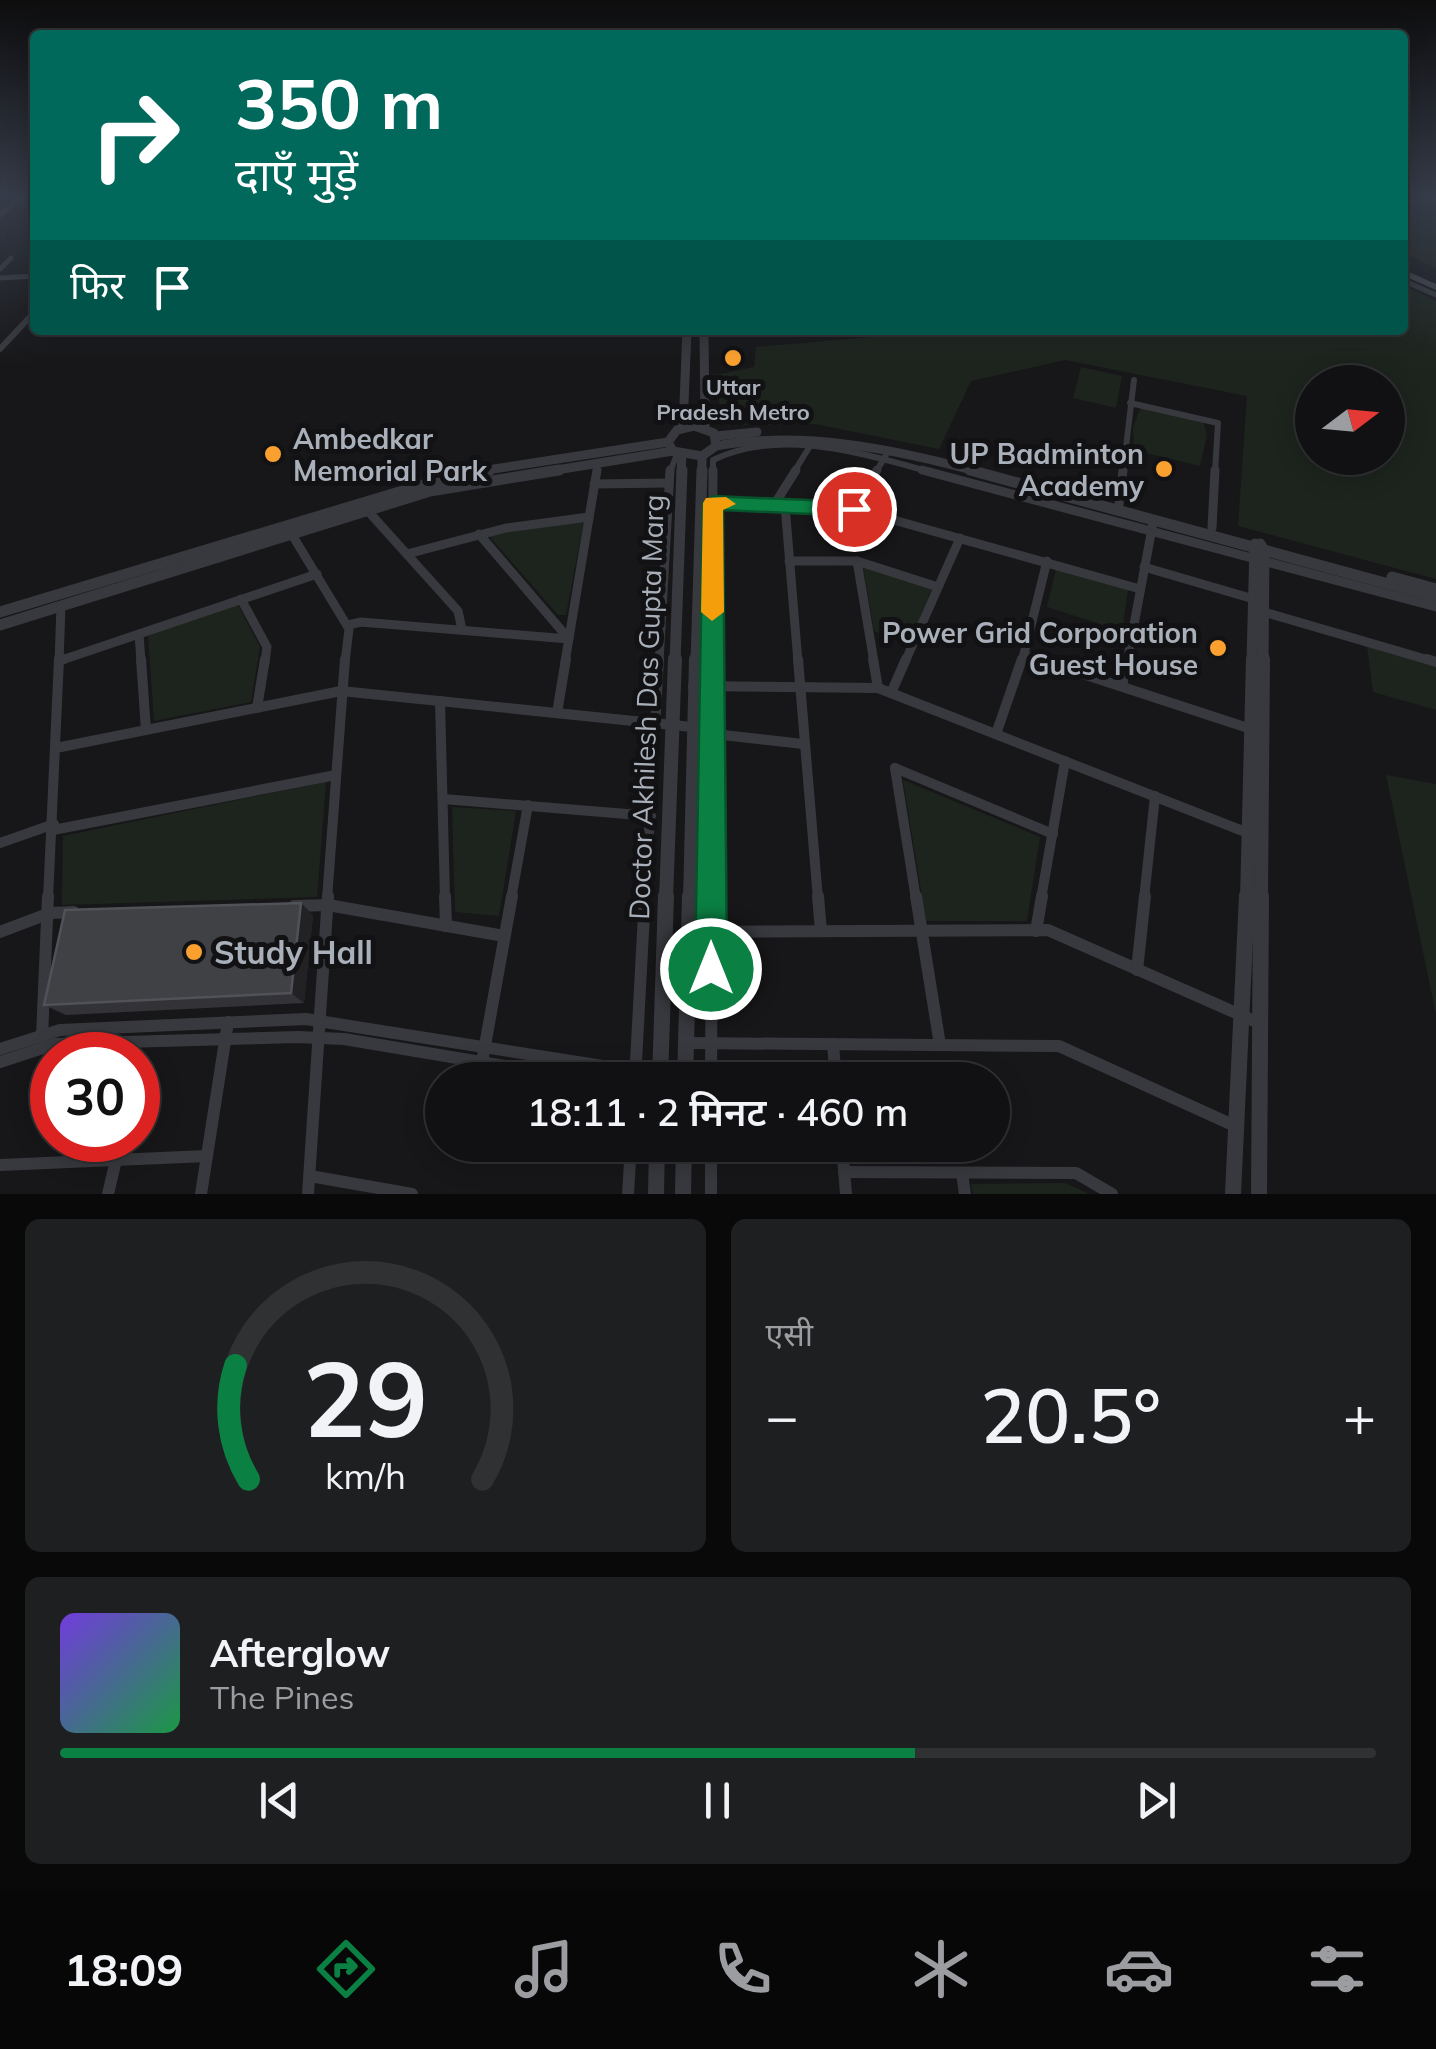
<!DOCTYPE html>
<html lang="hi">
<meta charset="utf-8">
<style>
:root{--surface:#111113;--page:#1e1f21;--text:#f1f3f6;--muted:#9c9da0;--line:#303133;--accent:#0b8043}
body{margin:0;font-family:Mulish,"Noto Sans Devanagari",sans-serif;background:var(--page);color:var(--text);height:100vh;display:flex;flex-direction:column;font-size:38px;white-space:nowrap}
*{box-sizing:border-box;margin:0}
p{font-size:32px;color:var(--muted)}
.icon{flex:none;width:55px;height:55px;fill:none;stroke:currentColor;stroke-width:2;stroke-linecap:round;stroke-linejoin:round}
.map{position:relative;height:1194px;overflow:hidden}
.drawer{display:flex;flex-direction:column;gap:25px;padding:25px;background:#09090a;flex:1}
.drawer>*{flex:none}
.top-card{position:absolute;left:30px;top:30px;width:1378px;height:305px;border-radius:10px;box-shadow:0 5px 25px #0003,0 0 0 2px var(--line);background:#00695c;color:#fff;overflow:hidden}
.needle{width:65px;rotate:74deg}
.controls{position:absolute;left:1295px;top:365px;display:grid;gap:20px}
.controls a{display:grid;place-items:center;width:110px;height:110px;border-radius:50%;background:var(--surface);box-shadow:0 5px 25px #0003,0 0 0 2px var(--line);font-size:50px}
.speed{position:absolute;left:30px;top:1032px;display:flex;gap:20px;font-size:50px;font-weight:700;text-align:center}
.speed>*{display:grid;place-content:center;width:130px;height:130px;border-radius:50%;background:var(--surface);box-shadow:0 5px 25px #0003,0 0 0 2px var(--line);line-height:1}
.speed .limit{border:15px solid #d22;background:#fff;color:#111}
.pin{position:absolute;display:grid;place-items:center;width:85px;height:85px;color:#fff;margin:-42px;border:5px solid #fff;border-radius:50%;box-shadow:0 2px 10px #0007}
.me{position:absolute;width:110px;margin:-55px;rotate:0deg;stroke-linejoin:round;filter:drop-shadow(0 0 8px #0008)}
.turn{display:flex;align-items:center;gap:35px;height:210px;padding:0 40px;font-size:45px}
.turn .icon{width:130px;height:130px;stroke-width:2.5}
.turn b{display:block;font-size:70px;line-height:85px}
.then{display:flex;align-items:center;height:95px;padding:0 40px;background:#0003;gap:20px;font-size:38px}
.big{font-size:75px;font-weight:600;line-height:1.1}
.drawer .widget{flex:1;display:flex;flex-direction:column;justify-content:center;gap:15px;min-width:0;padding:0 35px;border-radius:15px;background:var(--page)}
.drawer .dial{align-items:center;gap:0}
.dial svg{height:260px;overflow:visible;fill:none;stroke:var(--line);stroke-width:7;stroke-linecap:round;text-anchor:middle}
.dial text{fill:var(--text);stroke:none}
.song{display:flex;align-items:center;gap:30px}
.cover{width:120px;height:120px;border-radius:15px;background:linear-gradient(135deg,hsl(260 70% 55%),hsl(140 70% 35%))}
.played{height:10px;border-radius:5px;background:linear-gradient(90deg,var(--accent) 65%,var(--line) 65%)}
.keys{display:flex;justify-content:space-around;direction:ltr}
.heat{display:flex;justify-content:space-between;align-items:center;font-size:55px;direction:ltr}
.drawer .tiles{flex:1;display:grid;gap:25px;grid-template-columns:1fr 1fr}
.widget:last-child{grid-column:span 2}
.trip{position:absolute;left:425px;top:1062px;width:585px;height:100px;border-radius:50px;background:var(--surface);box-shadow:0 5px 25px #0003,0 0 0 2px var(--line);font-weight:600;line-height:100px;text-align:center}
.tab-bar{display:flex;height:160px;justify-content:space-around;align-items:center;background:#070708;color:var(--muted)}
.tab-bar .icon{width:70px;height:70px}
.tab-bar .on{color:var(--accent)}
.tab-bar b{font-size:45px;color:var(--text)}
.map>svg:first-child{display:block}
</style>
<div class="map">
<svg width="1436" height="1194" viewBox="0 0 1436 1194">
<rect width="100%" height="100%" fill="#171719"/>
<g fill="#1d241d" fill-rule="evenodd">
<polygon points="1403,198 1436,198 1436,268 1403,253"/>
<path d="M1403 285 1436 301V579L1238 526 1247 396 1065 360 971 381 939 449 815 424 723 425 715 375 754 367 756 347 950 330H1402ZM1312 382H1388V458H1312Z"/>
<polygon points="1081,367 1122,376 1116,408 1073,398"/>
<polygon points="1141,407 1203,421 1207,435 1200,466 1134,450 1133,428"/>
<polygon points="584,520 566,615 558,615 488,535"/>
<polygon points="863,566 932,588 909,644 874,631"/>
<polygon points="1056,569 1128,590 1122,631 1047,607"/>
<polygon points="238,605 260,647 251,702 154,721 148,635"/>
<polygon points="1367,646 1436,666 1436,710 1373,692"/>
<polygon points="1386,775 1436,784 1436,1014"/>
<polygon points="903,780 1040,837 1027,921 926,921"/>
<polygon points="326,782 317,897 62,905 63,836"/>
<polygon points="452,807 516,811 499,916 455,912"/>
<polygon points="1065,1183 1089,1194 973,1194 971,1184"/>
</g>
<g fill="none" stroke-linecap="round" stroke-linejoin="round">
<g stroke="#38393e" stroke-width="5">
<polyline points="0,215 21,198"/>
<polyline points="0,269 11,258"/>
<polyline points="0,278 35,276"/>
<polyline points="1402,280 1436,295"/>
<polyline points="27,321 35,312"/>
</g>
<g stroke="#38393e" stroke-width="6">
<polyline points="0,349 29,318"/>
<polyline points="1130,403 1218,423 1215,472"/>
<polyline points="596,472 598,462"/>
<polyline points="670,472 677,454"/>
<path d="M713 472V460C781 427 863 454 931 472"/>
<polyline points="794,472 810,446"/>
<polyline points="876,472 886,455"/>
<polyline points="1123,472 1134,380"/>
</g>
<g stroke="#38393e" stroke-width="9">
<polyline points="922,470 1436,607"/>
<polyline points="594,484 669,483"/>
<polyline points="711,503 847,507 1140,589"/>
<polyline points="1119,504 1123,470"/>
<polyline points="774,505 796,470"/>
<polyline points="785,505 798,662"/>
<polyline points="854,509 877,470"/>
<polyline points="367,510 458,611 462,630"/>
<polyline points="1212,528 1215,470"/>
<polyline points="291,533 349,629 345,662"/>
<polyline points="479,534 568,638"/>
<polyline points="407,554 506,528 589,517"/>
<polyline points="789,561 857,561 938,587"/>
<polyline points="857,561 874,662"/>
<polyline points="1144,567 1257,600"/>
<polyline points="241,599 267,647 265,662"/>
<polyline points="1264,612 1435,662"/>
<polyline points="348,625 361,622 569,639"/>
<polyline points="139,634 141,662"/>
<polyline points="1024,655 1045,662"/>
<polyline points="59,661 317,574"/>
<polyline points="59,662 61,606"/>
<polyline points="565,662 597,470"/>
<polyline points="659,662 670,470"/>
<polyline points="712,662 713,470"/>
<polyline points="905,662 960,538"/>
<polyline points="1022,662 1047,561"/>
<polyline points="1127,662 1153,523"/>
</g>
<g stroke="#38393e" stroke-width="10">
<polyline points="141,659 146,730"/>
<polyline points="798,659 818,899"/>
<polyline points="873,659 878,688"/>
<polyline points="1037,659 1248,728"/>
<polyline points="1427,659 1436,662"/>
<polyline points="59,661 64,659"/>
<polyline points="693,686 878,688 1253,835"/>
<polyline points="1122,686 1127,659"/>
<polyline points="891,693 906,659"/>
<polyline points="440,701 445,899"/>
<polyline points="257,708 265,659"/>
<polyline points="557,713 566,659"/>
<polyline points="714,734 803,744"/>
<polyline points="996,734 1022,659"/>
<polyline points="56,748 341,691 692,727"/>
<polyline points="895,768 916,899"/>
<polyline points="895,768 1053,834"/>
<polyline points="443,799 651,816"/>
<polyline points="53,830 336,775"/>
<polyline points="0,843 54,824"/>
<polyline points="48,899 59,659"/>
<polyline points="327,899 345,659"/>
<polyline points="511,899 528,805"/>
<polyline points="645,899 659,659"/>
<polyline points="712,899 712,659"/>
<polyline points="1041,899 1065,761"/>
<polyline points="1144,899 1155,796"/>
</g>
<g stroke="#38393e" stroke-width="12">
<polyline points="445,896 446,926"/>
<polyline points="818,896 821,931"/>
<polyline points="916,896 940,1045"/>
<polyline points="294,906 328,905 504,936"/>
<polyline points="1036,931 1042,896"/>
<polyline points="0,932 50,913 74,912"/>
<polyline points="688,932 1048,930 1261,1024"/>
<polyline points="1137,970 1145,896"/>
<polyline points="42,1037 48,896"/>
<polyline points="686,1043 1059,1046 1235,1126"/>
<polyline points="833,1044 836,1080"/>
<polyline points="0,1049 60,1030 306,1019 660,1075 684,1075"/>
<polyline points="0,1062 55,1044 298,1037 344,1039 588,1080"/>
<polyline points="482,1062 512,896"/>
<polyline points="635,1080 645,896"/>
<polyline points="711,1080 712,896"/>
<polyline points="711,1145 711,1194"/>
<polyline points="842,1145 846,1194"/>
<polyline points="0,1165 207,1156"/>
<polyline points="844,1172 1076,1173 1112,1194"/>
<polyline points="962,1173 965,1194"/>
<polyline points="310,1176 412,1194"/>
<polyline points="108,1194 116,1160"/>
<polyline points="201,1194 228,1022"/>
<polyline points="308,1194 328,896"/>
<polyline points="628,1194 631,1145"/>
</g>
<g stroke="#38393e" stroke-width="9">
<polyline points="704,330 705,428"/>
<polygon points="694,426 714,433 716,446 702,456 673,451 668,442 677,430"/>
<polyline points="683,428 687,330"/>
<polyline points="716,436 757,432"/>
<path d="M716 446C803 430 894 449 979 472"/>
<polyline points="474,472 668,442"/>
<polyline points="544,472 673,451"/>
<polyline points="681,472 682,456"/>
<polyline points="702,472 702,456"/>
</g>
<g stroke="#38393e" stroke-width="11">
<polyline points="970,470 1436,597"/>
<polyline points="1260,544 1264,550 1263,662"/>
<polyline points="1392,577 1436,589"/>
<polyline points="0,612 456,475 490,470"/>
<polyline points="0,625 430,491 559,470"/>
<polyline points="675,662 682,470"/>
<polyline points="696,662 702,470"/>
<polyline points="1252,662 1255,544"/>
</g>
<g stroke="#38393e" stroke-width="14">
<polyline points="666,899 675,659"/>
<polyline points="690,899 696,659"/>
<polyline points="1247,899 1253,659"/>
<polyline points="1261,899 1263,659"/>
</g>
<g stroke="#38393e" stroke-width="16">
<polyline points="660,1080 666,896"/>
<polyline points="685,1080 690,896"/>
<polyline points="656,1194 657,1145"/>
<polyline points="683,1194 684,1145"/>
<polyline points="1233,1194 1247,896"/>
<polyline points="1259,1194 1261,896"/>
</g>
<polygon fill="#46494e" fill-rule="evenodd" points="1402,269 1436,284 1436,290 1402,275"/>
</g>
<polygon fill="#333337" points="313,915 304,1003 66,1015 44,1005"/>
<polygon fill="#222225" points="301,903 313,915 304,1003 291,993"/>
<polygon fill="#404145" stroke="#505257" stroke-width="2.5" points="301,903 291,993 44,1005 65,910"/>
<linearGradient id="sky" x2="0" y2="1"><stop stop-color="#0d0d0e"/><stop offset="0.54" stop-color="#363c49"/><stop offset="1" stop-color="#363c49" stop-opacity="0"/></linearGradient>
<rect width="1436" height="365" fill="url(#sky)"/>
<polygon fill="#0b8043" stroke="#07532c" stroke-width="2.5" points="713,496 854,502 864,509 854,516 723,510 727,969 723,980 711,985 700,980 695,969 703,503"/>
<polygon fill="#f59e0b" points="726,497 736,504 723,510 724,612 712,621 701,612 703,503 706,498"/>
<g fill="#f9a02f" stroke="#121214" stroke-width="4">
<circle cx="733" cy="358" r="10"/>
<circle cx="273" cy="454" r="10"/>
<circle cx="1164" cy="469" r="10"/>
<circle cx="1218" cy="648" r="10"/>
<circle cx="194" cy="952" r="10"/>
</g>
<g text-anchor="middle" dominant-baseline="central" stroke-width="10" stroke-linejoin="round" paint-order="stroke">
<g font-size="22" font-weight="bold" fill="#a9b0ba" stroke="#121214">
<text x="733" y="387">Uttar<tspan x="733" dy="25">Pradesh Metro</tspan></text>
</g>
<g font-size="28" font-weight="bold" fill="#a9b0ba" stroke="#121214" text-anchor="end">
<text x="293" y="438" text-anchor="start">Ambedkar<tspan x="293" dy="32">Memorial Park</tspan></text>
<text x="1144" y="453">UP Badminton<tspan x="1144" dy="32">Academy</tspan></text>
<text x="1198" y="632">Power Grid Corporation<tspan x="1198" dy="32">Guest House</tspan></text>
</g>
<g font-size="28" fill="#a9b0ba" stroke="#121214">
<text transform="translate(646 707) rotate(-88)">Doctor Akhilesh Das Gupta Marg</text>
</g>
<g font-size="32" font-weight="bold" fill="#a9b0ba" stroke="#121214" text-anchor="start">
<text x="214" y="952">Study Hall</text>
</g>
</g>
</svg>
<div class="controls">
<a><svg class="needle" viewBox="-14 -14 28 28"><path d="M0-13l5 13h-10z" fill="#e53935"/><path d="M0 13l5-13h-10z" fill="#9c9da0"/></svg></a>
</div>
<div class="speed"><div class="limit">30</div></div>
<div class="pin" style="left:854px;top:509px;background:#d93025"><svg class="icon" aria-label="arrive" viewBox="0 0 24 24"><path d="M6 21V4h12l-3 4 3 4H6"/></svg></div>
<svg class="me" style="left:711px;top:969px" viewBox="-20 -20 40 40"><circle r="17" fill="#0b8043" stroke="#fff" stroke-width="3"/><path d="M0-11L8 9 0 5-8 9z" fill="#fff"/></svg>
<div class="trip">18:11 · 2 मिनट · 460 m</div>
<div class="top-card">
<div class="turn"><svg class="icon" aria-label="right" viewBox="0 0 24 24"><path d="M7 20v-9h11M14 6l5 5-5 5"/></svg><div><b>350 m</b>दाएँ मुड़ें</div></div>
<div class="then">फिर<svg class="icon" aria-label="arrive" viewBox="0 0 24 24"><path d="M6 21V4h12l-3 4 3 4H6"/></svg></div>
</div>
</div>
<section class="drawer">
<div class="tiles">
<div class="widget dial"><svg viewBox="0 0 100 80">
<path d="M14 69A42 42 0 1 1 86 69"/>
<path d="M14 69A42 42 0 0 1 10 34" stroke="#0b8043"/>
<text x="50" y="56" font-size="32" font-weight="700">29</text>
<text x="50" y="72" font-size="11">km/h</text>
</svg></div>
<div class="widget"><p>एसी</p>
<div class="heat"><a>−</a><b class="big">20.5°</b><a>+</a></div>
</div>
<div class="widget">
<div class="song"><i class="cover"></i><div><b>Afterglow</b><p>The Pines</p></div></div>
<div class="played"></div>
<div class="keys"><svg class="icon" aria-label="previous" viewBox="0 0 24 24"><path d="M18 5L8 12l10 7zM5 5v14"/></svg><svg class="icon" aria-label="pause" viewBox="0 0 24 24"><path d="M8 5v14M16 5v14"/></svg><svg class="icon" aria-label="next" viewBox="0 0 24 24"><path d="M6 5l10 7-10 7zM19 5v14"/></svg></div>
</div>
</div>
</section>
<nav class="tab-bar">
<b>18:09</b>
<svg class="icon on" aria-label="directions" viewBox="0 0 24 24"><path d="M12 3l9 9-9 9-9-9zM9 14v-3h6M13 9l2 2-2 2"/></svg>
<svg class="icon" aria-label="music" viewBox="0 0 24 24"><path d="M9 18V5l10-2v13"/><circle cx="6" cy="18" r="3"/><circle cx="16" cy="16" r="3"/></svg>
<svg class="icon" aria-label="phone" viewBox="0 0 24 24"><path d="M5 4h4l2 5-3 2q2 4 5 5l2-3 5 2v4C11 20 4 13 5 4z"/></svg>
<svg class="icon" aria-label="climate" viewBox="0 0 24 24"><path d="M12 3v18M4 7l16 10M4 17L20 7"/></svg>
<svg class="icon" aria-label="car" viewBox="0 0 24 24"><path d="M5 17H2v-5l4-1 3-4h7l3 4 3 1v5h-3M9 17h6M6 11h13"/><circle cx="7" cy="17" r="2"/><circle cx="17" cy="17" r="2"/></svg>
<svg class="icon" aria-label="filters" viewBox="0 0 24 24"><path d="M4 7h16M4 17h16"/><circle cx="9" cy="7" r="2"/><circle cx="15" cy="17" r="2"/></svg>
</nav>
